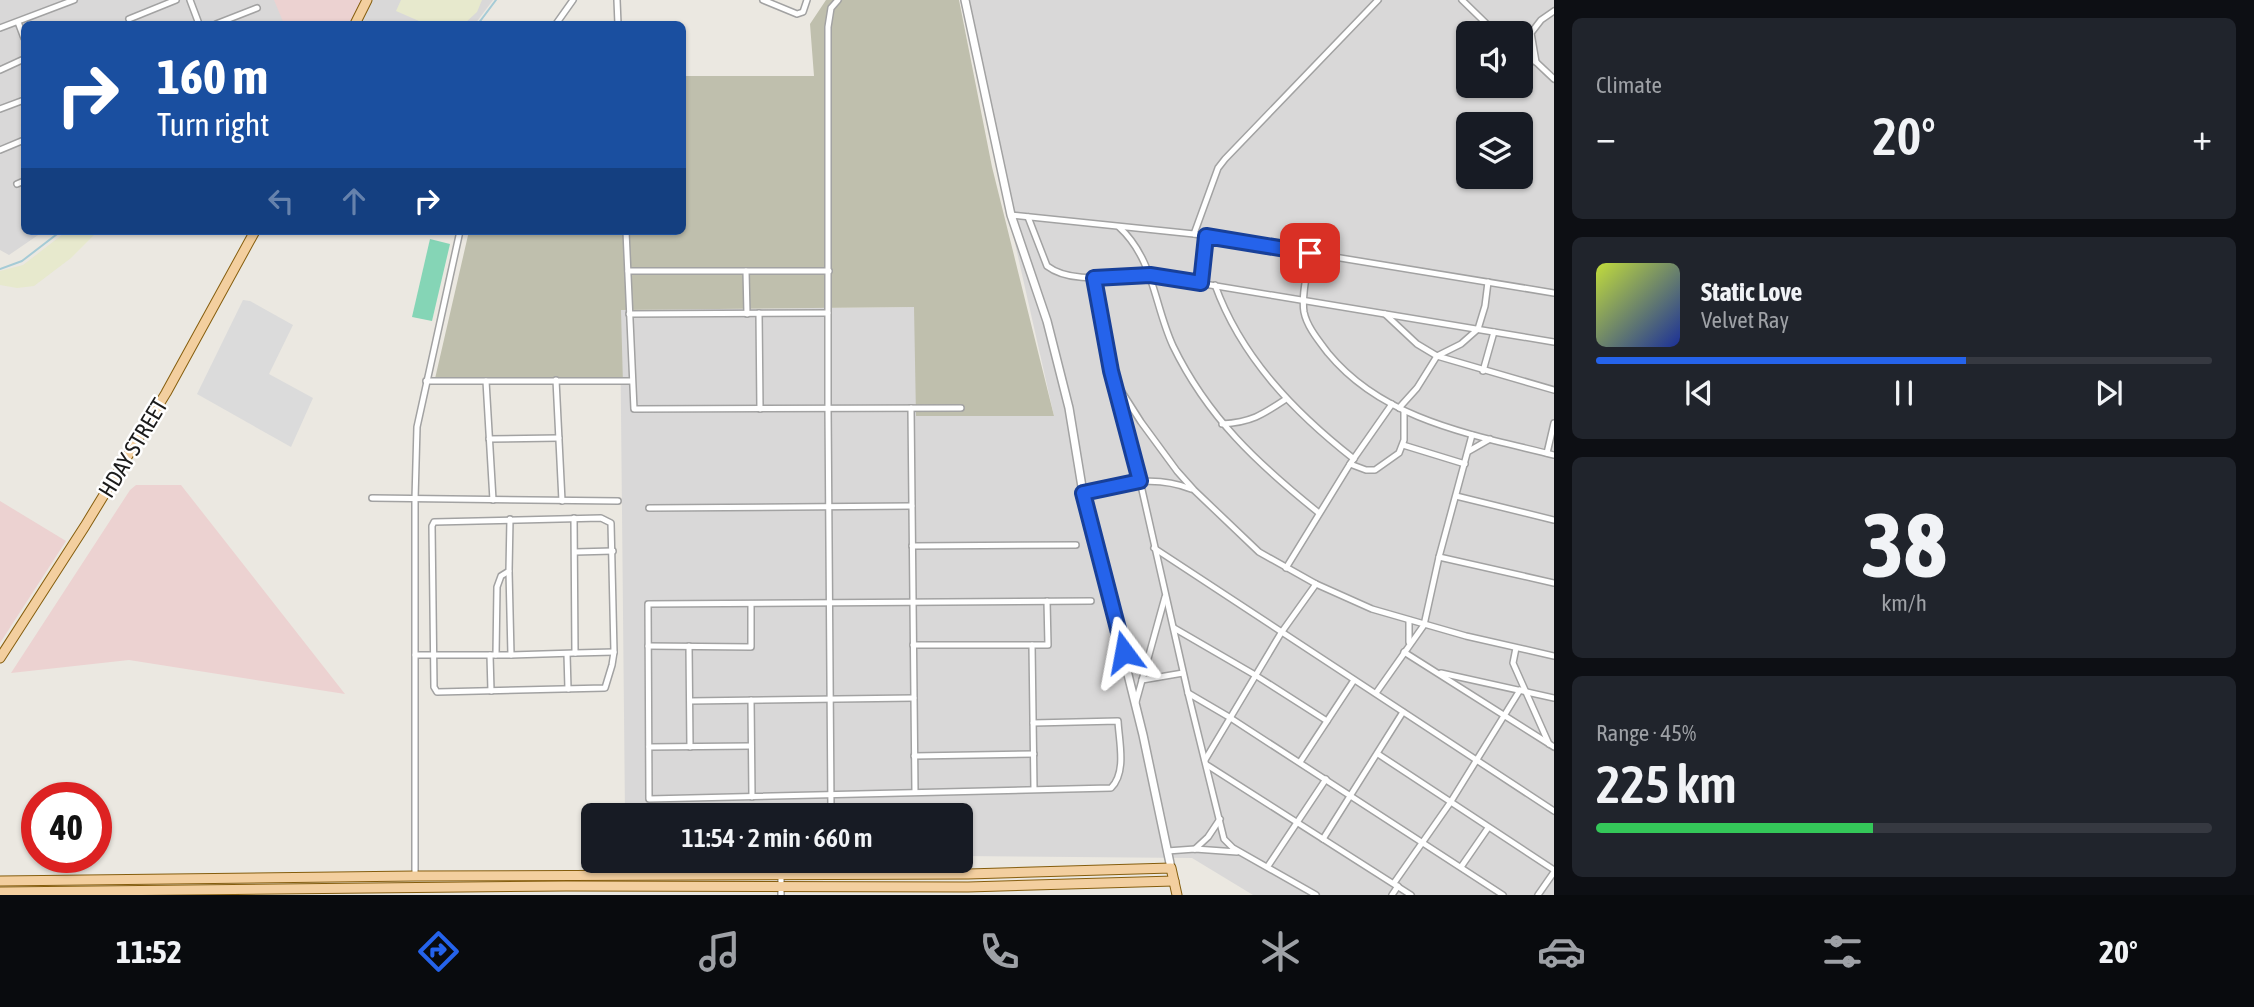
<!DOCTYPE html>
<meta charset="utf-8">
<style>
:root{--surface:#171b24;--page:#20242c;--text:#f1f3f6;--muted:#9ea1a6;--line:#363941;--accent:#2563eb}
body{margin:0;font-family:"Asap Condensed",sans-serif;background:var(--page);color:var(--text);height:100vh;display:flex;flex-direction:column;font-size:26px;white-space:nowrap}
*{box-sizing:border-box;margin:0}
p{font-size:23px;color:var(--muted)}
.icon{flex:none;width:38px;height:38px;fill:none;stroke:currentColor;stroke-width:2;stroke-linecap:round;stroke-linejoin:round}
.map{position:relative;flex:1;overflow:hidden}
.sheet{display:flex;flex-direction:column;gap:18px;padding:18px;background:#0d0f14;width:700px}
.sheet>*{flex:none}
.top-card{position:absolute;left:21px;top:21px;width:665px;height:214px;border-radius:10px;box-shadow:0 2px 5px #0004;background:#1a4fa0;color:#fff;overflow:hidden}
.controls{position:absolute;left:1456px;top:21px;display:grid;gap:14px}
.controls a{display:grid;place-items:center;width:77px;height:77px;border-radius:10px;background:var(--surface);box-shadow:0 2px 5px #0004;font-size:35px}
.speed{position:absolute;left:21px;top:782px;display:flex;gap:14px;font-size:35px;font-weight:700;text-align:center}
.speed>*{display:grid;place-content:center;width:91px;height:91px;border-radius:50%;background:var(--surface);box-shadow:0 2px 5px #0004;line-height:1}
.speed .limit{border:10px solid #d22;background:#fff;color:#111}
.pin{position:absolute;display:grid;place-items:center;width:60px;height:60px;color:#fff;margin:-30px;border-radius:14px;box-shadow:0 4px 10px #0006}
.me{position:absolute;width:77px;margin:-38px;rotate:347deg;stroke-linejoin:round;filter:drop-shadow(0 0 5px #0008)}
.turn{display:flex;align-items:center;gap:24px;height:147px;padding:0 21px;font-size:32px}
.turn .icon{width:91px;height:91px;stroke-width:2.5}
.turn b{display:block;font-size:49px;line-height:60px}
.lanes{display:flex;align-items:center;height:66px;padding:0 21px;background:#0003;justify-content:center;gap:35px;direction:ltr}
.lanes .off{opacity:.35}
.big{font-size:52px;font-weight:600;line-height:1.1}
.sheet .tile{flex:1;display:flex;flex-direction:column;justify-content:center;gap:10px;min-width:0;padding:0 24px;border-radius:10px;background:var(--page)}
.sheet .dial{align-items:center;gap:0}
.dial b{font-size:91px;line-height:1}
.song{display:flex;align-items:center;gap:21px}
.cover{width:84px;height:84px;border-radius:10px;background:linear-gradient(135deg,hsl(70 70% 55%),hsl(230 70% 35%))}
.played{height:7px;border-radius:4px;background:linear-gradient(90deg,var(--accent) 60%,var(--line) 60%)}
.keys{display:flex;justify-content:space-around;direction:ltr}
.heat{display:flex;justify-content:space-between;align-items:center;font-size:38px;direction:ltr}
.charge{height:10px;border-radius:5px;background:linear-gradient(90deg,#34c759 45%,var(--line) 0)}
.trip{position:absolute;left:581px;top:803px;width:392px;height:70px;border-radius:10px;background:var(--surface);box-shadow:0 2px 5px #0004;font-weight:600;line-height:70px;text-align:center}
.dock{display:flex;height:112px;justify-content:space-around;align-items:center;background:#090b0e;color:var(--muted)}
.dock .icon{width:49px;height:49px}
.dock .current{color:var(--accent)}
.dock b{font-size:32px;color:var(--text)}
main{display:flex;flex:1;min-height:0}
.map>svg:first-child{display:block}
</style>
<main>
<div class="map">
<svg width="1554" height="895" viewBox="0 0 1554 895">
<rect width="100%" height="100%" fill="#ebe8e1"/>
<g fill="#d9d8d8" fill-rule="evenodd">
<polygon points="0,0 493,0 475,24 24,24 24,231 44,231 9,255 0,250"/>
<path d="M960 0H1554V895H1253L1192 858 961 856V816L625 815 620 310 914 307 1054 416ZM1468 33H1521V86H1468ZM1468 124H1521V177H1468Z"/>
</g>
<g fill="#ecd2d1">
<polygon points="274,0 361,0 351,24 284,24"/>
<polygon points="136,485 181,485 345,694 129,660 11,673 130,490"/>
<polygon points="0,501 66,541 0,643"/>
</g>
<polygon fill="#bfbfad" points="826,0 959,0 992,167 1054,416 916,416 914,307 621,310 623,385 434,383 469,231 682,231 683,76 814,76 810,24"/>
<g fill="#e7e9cd">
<polygon points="401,0 482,0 477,12 464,24 426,24 396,11"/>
<polygon points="67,231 98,231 71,258 34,286 17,288 0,285 0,271 23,265"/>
</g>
<polygon fill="#85d5b6" points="430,239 450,244 432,321 412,317"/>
<polygon fill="#dbdbdb" points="243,300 250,301 293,325 269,374 313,398 291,447 197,394"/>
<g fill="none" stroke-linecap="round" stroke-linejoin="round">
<g stroke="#a5cbd6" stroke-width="2">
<polyline points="478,24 496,0"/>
<polyline points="0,269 22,261 61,231"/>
</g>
<defs>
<g id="minor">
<polyline points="190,0 199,24"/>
<polyline points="617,0 618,24"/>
<polyline points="763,0 797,14 803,12 807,0"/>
<polyline points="1462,0 1496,33"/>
<polyline points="129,19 176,0"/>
<polyline points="18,22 24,38"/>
<polyline points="216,24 257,8"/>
<polyline points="556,24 573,0"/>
<polyline points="0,28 74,0"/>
<polyline points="1521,53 1536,62 1554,79"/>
<polyline points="1536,62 1531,33 1541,20 1554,11"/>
<polyline points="0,70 24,59"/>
<polyline points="0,109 24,100"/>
<polyline points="0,150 24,140"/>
<polyline points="17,184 24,181"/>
<polyline points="1011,215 1194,234 1554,293"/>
<path d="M1028 217 1047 266C1073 286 1120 274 1150 275L1554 342"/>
<path d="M1119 227C1154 259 1154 305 1173 346 1208 418 1258 464 1319 513"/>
<polyline points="626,231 634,409 961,408"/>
<polyline points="1194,234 1218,168 1225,159 1378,0"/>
<path d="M1310 253C1308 271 1301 294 1304 312 1307 327 1319 341 1328 353 1384 421 1474 435 1554 455"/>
<polyline points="628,271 829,271"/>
<polyline points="746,271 747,314"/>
<polyline points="1094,278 1113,378 1141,422 1177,471 1194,490 1259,552 1316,584 1372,609 1466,636 1554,656"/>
<polyline points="1201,283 1207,236"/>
<path d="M1215 285C1241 357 1294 412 1354 459"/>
<polyline points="759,313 760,409"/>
<polyline points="629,314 828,313"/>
<polyline points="1385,314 1417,344 1437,356 1554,390"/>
<polyline points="1483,371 1494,332"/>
<polyline points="556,380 562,501"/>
<polyline points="426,381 632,381"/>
<polyline points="486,381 493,500"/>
<polyline points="1115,385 1140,481 1188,693 1224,839 1233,848 1316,895"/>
<polyline points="911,408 915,792"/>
<polyline points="1399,408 1417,388 1437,356 1461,344 1478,329 1485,306 1488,282"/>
<path d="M1222 424C1252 422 1262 415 1286 399"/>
<polyline points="489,439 559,438"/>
<polyline points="1403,445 1465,464"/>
<polyline points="1469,451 1490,439"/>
<polyline points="1547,453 1554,423"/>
<polyline points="1350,464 1366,470 1375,470 1399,453 1404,440 1404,411"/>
<path d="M1083 493C1122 484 1152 474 1191 489"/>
<polyline points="1456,496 1554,520"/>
<polyline points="372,498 618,501"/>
<polyline points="649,508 912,506"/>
<polyline points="574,518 575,653 614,652"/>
<polygon points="601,518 611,523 614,652 612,665 605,688 437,692 434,687 432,526 434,522"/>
<polyline points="912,546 1076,545"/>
<polyline points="1154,548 1554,811"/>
<polyline points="575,552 613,551"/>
<polyline points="1439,557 1554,583"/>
<polyline points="1286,568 1350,464 1392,404"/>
<polyline points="1409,620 1409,642"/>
<polyline points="1174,628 1255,675 1327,721"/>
<polyline points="913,645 1048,645 1047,601"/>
<polyline points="1032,645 1034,789"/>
<polyline points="648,646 751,647 751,604"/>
<polyline points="689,646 690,747"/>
<polyline points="1516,648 1513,663 1549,744"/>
<polyline points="1404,652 1554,747"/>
<polyline points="567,654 568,689"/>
<polyline points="415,655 415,499 417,427 460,231"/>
<polyline points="490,655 491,691"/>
<polyline points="496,655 511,655 509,571"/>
<polyline points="511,655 575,653"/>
<polyline points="1441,673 1554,698"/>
<polyline points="1142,680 1183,673"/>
<polyline points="1188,693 1229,717 1503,895"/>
<polyline points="1376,693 1424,625 1439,557 1472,435"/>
<polyline points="751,700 752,797"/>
<polyline points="690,701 914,698"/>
<polyline points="1136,702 1165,597"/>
<path d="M1033 723 1118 721C1119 742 1127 772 1111 788L649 799 648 604 1091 601"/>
<polyline points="649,747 751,746"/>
<polyline points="1378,754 1554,870"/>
<polyline points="914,756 1034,754"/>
<polyline points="1205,760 1281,633 1316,584"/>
<polyline points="1300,762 1354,680"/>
<polyline points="1207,765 1411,895"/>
<polyline points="827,816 831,809 828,408 828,27 831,8 838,0"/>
<polyline points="1323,839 1403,712"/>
<polyline points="1195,849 1208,837 1220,819"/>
<polyline points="1167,851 1195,849 1237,852"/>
<polyline points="781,861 781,895"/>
<polyline points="1268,866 1326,779"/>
<polyline points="1461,867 1488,828"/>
<polyline points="415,877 415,655 496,655 497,587 501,576 509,571 510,519"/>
<polyline points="1394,883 1450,803 1520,690"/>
<polyline points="1392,895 1398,886"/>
<polyline points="1538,895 1554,872"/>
</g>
<polyline id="tertiary" points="965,0 1011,215 1047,321 1069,408 1083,493 1143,735 1171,868"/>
<g id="primary">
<polyline points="355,24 367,0"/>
<polyline points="0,658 85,526 166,393 255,231"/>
<polyline points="0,881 415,876 968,874 1171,868 1177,895"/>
<polyline points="0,892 566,886 968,887 1174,881"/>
</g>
</defs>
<use href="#minor" stroke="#a2a2a2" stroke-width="8"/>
<use href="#tertiary" stroke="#a2a2a2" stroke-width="10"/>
<use href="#primary" stroke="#855d0d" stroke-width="11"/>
<use href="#minor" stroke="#fff" stroke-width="5"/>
<use href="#tertiary" stroke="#fff" stroke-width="7"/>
<use href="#primary" stroke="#f3cf9f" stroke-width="9"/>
</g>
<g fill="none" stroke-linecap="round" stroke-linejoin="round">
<defs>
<polyline id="route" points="1124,652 1083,493 1140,481 1111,371 1094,278 1150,275 1201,283 1206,236 1310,253"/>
</defs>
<use href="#route" stroke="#184099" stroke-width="18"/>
<use href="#route" stroke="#2563eb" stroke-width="12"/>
</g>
<g text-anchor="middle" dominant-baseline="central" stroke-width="5" stroke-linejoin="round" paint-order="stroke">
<g font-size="23" fill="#1b1b1b" stroke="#fff">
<text transform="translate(133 448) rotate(-59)">HDAY STREET</text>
</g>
</g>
</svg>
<div class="controls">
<a><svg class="icon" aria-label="sound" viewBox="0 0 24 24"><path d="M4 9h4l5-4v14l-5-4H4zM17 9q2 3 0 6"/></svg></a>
<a><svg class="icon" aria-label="layers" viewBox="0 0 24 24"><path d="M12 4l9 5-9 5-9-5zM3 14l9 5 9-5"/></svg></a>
</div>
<div class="speed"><div class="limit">40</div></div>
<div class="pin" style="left:1310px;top:253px;background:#d93025"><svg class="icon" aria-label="arrive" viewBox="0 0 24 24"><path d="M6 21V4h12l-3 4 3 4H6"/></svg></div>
<svg class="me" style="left:1124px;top:652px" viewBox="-20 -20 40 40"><path d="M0-17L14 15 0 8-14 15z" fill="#2563eb" stroke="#fff" stroke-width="4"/></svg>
<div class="trip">11:54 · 2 min · 660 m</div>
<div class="top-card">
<div class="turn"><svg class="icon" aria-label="right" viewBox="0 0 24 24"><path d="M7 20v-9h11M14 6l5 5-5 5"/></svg><div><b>160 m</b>Turn right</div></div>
<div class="lanes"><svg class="icon off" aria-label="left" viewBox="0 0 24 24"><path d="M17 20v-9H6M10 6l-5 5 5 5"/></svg><svg class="icon off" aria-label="ahead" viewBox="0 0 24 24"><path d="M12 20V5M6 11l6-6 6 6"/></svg><svg class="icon" aria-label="right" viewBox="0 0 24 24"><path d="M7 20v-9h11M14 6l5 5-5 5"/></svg></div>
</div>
</div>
<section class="sheet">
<div class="tile"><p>Climate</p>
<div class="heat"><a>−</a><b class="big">20°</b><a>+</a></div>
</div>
<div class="tile">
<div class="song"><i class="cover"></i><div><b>Static Love</b><p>Velvet Ray</p></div></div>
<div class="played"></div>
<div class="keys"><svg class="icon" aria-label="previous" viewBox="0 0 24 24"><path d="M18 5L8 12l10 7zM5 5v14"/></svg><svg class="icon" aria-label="pause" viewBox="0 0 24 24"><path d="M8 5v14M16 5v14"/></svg><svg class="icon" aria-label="next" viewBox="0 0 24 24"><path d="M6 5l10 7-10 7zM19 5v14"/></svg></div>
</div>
<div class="tile dial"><b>38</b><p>km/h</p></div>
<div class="tile"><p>Range · 45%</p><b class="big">225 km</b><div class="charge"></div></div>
</section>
</main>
<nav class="dock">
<b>11:52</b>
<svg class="icon current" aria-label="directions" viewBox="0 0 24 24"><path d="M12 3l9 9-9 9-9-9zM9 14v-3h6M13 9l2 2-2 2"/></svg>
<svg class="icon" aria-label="music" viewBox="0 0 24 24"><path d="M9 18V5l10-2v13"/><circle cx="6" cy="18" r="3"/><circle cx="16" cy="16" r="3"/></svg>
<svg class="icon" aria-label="phone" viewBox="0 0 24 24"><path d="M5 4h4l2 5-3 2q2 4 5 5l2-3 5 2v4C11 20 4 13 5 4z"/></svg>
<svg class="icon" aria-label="climate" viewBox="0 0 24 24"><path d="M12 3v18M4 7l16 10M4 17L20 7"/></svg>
<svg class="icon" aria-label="car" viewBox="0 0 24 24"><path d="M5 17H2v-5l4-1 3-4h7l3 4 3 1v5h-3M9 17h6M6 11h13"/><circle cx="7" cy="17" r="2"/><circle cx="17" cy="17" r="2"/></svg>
<svg class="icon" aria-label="filters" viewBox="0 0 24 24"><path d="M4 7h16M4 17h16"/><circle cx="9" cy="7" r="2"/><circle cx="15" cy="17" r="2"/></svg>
<b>20°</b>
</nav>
